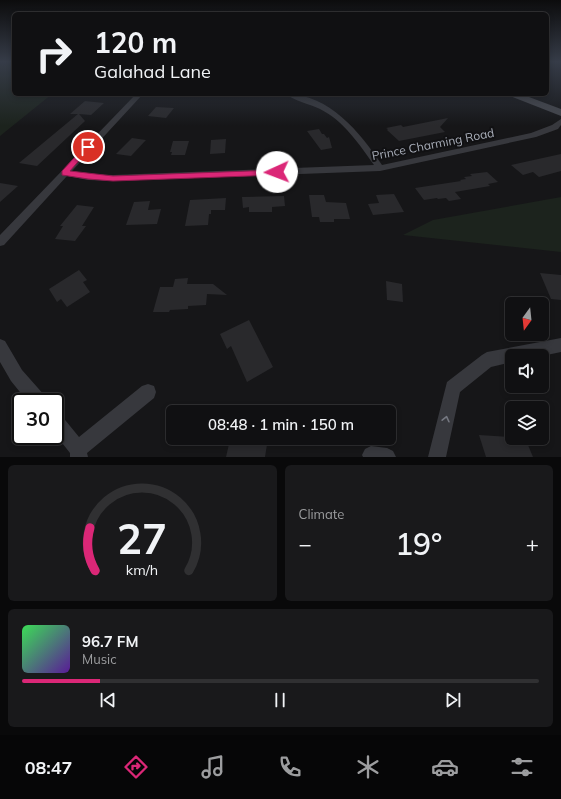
<!DOCTYPE html>
<meta charset="utf-8">
<style>
:root{--surface:#101012;--page:#19191b;--text:#f1f3f6;--muted:#9c9d9f;--line:#303032;--accent:#db2777}
body{margin:0;font-family:Mulish,sans-serif;background:var(--page);color:var(--text);height:100vh;display:flex;flex-direction:column;font-size:15px;white-space:nowrap}
*{box-sizing:border-box;margin:0}
p{font-size:13px;color:var(--muted)}
.icon{flex:none;width:22px;height:22px;fill:none;stroke:currentColor;stroke-width:2;stroke-linecap:round;stroke-linejoin:round}
.map{position:relative;height:457px;overflow:hidden}
.details{display:flex;flex-direction:column;gap:8px;padding:8px;background:#09090a;flex:1}
.details>*{flex:none}
.top-card{position:absolute;left:12px;top:12px;width:537px;height:84px;border-radius:6px;box-shadow:0 2px 6px #0003,0 0 0 1px var(--line);background:#101012;color:var(--text);overflow:hidden}
.needle{width:26px;rotate:195deg}
.controls{position:absolute;left:505px;top:297px;display:grid;gap:8px}
.controls a{display:grid;place-items:center;width:44px;height:44px;border-radius:6px;background:var(--surface);box-shadow:0 2px 6px #0003,0 0 0 1px var(--line);font-size:20px}
.speed{position:absolute;left:12px;top:393px;display:flex;gap:8px;font-size:20px;font-weight:700;text-align:center}
.speed>*{display:grid;place-content:center;width:52px;height:52px;border-radius:50%;background:var(--surface);box-shadow:0 2px 6px #0003,0 0 0 1px var(--line);line-height:1}
.speed .limit{border:2px solid #111;border-radius:6px;background:#fff;color:#111}
.pin{position:absolute;display:grid;place-items:center;width:34px;height:34px;color:#fff;margin:-17px;border:2px solid #fff;border-radius:50%;box-shadow:0 1px 4px #0007}
.me{position:absolute;width:44px;margin:-22px;rotate:268deg;stroke-linejoin:round;filter:drop-shadow(0 0 3px #0008)}
.turn{display:flex;align-items:center;gap:14px;height:84px;padding:0 16px;font-size:18px}
.turn .icon{width:52px;height:52px;stroke-width:2.5}
.turn b{display:block;font-size:28px;line-height:34px}
.big{font-size:30px;font-weight:600;line-height:1.1}
.details .widget{flex:1;display:flex;flex-direction:column;justify-content:center;gap:6px;min-width:0;padding:0 14px;border-radius:6px;background:var(--page)}
.details .dial{align-items:center;gap:0}
.dial svg{height:104px;overflow:visible;fill:none;stroke:var(--line);stroke-width:7;stroke-linecap:round;text-anchor:middle}
.dial text{fill:var(--text);stroke:none}
.song{display:flex;align-items:center;gap:12px}
.cover{width:48px;height:48px;border-radius:6px;background:linear-gradient(135deg,hsl(130 70% 55%),hsl(270 70% 35%))}
.played{height:4px;border-radius:2px;background:linear-gradient(90deg,var(--accent) 15%,var(--line) 15%)}
.keys{display:flex;justify-content:space-around;direction:ltr}
.heat{display:flex;justify-content:space-between;align-items:center;font-size:22px;direction:ltr}
.details .tiles{flex:1;display:grid;gap:8px;grid-template-columns:1fr 1fr}
.widget:last-child{grid-column:span 2}
.trip{position:absolute;left:166px;top:405px;width:230px;height:40px;border-radius:6px;background:var(--surface);box-shadow:0 2px 6px #0003,0 0 0 1px var(--line);font-weight:600;line-height:40px;text-align:center}
.tabs{display:flex;height:64px;justify-content:space-around;align-items:center;background:#060607;color:var(--muted)}
.tabs .icon{width:28px;height:28px}
.tabs .selected{color:var(--accent)}
.tabs b{font-size:18px;color:var(--text)}
.map>svg:first-child{display:block}
</style>
<div class="map">
<svg width="561" height="457" viewBox="0 0 561 457">
<rect width="100%" height="100%" fill="#161618"/>
<g fill="#1c231d">
<polygon points="0,62 14,62 14,94 52,94 0,136"/>
<polygon points="561,197 561,252 403,235 433,220"/>
</g>
<g fill="#29292c">
<polygon points="85,101 104,103 91,115 79,114 85,121 37,166 19,163 78,114 70,114"/>
<polygon points="156,107 174,108 166,118 148,116"/>
<polygon points="448,118 440,127 445,132 399,141 387,130 388,129 386,128 401,125 403,127"/>
<polygon points="319,129 322,134 324,134 327,138 329,137 332,148 321,150 307,131"/>
<polygon points="132,138 146,140 131,156 116,154"/>
<polygon points="226,139 225,153 210,154 211,140"/>
<polygon points="173,141 189,141 185,155 171,155 172,152 170,152"/>
<polygon points="561,154 561,171 539,177 533,172 523,175 511,165"/>
<polygon points="487,172 498,182 488,184 490,186 455,192 461,199 449,201 446,198 438,199 437,198 424,200 415,188 461,181 460,180 466,179 464,177 472,176 470,174"/>
<polygon points="0,183 18,186 0,202"/>
<polygon points="394,194 404,212 373,215 368,204 379,203 376,195"/>
<polygon points="309,195 324,195 326,202 346,203 350,219 334,219 334,222 320,222 319,217 312,217"/>
<polygon points="284,196 285,206 272,207 272,212 249,212 249,207 243,208 242,197"/>
<polygon points="226,198 225,210 211,210 211,214 209,214 208,225 185,226 190,200"/>
<polygon points="150,201 148,210 161,209 157,224 126,225 134,202"/>
<polygon points="77,205 94,207 82,226 86,226 75,241 55,239 63,226 60,226"/>
<polygon points="79,270 87,280 83,282 90,292 67,307 61,299 57,302 49,289"/>
<polygon points="540,273 561,275 561,300 551,299"/>
<polygon points="188,278 187,284 213,284 227,295 207,294 206,305 188,306 188,309 170,310 169,312 153,312 160,287 173,287 175,279"/>
<polygon points="386,281 402,284 403,302 387,300"/>
<polygon points="249,320 273,367 247,382 231,346 227,349 220,334"/>
<polygon points="479,435 525,438 533,457 486,457"/>
<polygon points="235,438 268,438 265,457 226,457 229,444 233,445"/>
</g>
<g fill="none" stroke-linecap="round" stroke-linejoin="round">
<g fill="#37383d" fill-rule="evenodd">
<path d="M136 94H143L72 171 88 174 113 175 374 165C359 144 344 121 320 109 310 104 294 101 286 94 329 94 360 132 382 165L531 133 552 125 561 119V125L558 129 536 137 380 171 113 181 88 180 67 176 4 245 0 246V235Z"/>
<polygon points="561,338 561,352 542,356 512,356 512,362 491,367 460,392 446,457 428,457 447,382 482,355 487,352"/>
<polygon points="0,339 5,341 22,370 45,396 47,402 28,402 11,381 0,362"/>
<polygon points="148,384 154,386 156,392 154,398 87,453 88,457 70,457 70,453 55,434 55,413 61,415 79,437 142,386"/>
<polygon points="371,446 387,448 393,451 396,457 363,457 362,455 365,449"/>
</g>
<polygon fill="#45474d" fill-rule="evenodd" points="508,94 521,94 561,109 561,116 510,96"/>
</g>
<defs><path id="oneway-chevron" d="M-2-3.5L2.5 0L-2 3.5" fill="none" stroke-width="1.6" stroke-linecap="round" stroke-linejoin="round"/></defs>
<use stroke="#757881" href="#oneway-chevron" transform="translate(446 419) rotate(-77)"/>
<linearGradient id="sky" x2="0" y2="1"><stop stop-color="#0c0c0d"/><stop offset="0.49" stop-color="#363c48"/><stop offset="1" stop-color="#363c48" stop-opacity="0"/></linearGradient>
<rect width="561" height="126" fill="url(#sky)"/>
<polygon fill="#db2777" stroke="#8e194d" points="88,145 91,147 70,171 113,176 277,170 281,172 277,175 113,181 88,179 62,175 62,171 85,146"/>
<g text-anchor="middle" dominant-baseline="central" stroke-width="4" stroke-linejoin="round" paint-order="stroke">
<g font-size="12" fill="#a8adb8" stroke="#111113">
<text transform="translate(433 144) rotate(-11)">Prince Charming Road</text>
</g>
</g>
</svg>
<div class="controls">
<a><svg class="needle" viewBox="-14 -14 28 28"><path d="M0-13l5 13h-10z" fill="#e53935"/><path d="M0 13l5-13h-10z" fill="#9c9d9f"/></svg></a>
<a><svg class="icon" aria-label="sound" viewBox="0 0 24 24"><path d="M4 9h4l5-4v14l-5-4H4zM17 9q2 3 0 6"/></svg></a>
<a><svg class="icon" aria-label="layers" viewBox="0 0 24 24"><path d="M12 4l9 5-9 5-9-5zM3 14l9 5 9-5"/></svg></a>
</div>
<div class="speed"><div class="limit">30</div></div>
<div class="pin" style="left:88px;top:147px;background:#d93025"><svg class="icon" aria-label="arrive" viewBox="0 0 24 24"><path d="M6 21V4h12l-3 4 3 4H6"/></svg></div>
<svg class="me" style="left:277px;top:172px" viewBox="-20 -20 40 40"><circle r="19" fill="#fff"/><path d="M0-13L10 11 0 6-10 11z" fill="#db2777"/></svg>
<div class="trip">08:48 · 1 min · 150 m</div>
<div class="top-card">
<div class="turn"><svg class="icon" aria-label="right" viewBox="0 0 24 24"><path d="M7 20v-9h11M14 6l5 5-5 5"/></svg><div><b>120 m</b>Galahad Lane</div></div>
</div>
</div>
<section class="details">
<div class="tiles">
<div class="widget dial"><svg viewBox="0 0 100 80">
<path d="M14 69A42 42 0 1 1 86 69"/>
<path d="M14 69A42 42 0 0 1 10 36" stroke="#db2777"/>
<text x="50" y="56" font-size="32" font-weight="700">27</text>
<text x="50" y="72" font-size="11">km/h</text>
</svg></div>
<div class="widget"><p>Climate</p>
<div class="heat"><a>−</a><b class="big">19°</b><a>+</a></div>
</div>
<div class="widget">
<div class="song"><i class="cover"></i><div><b>96.7 FM</b><p>Music</p></div></div>
<div class="played"></div>
<div class="keys"><svg class="icon" aria-label="previous" viewBox="0 0 24 24"><path d="M18 5L8 12l10 7zM5 5v14"/></svg><svg class="icon" aria-label="pause" viewBox="0 0 24 24"><path d="M8 5v14M16 5v14"/></svg><svg class="icon" aria-label="next" viewBox="0 0 24 24"><path d="M6 5l10 7-10 7zM19 5v14"/></svg></div>
</div>
</div>
</section>
<nav class="tabs">
<b>08:47</b>
<svg class="icon selected" aria-label="directions" viewBox="0 0 24 24"><path d="M12 3l9 9-9 9-9-9zM9 14v-3h6M13 9l2 2-2 2"/></svg>
<svg class="icon" aria-label="music" viewBox="0 0 24 24"><path d="M9 18V5l10-2v13"/><circle cx="6" cy="18" r="3"/><circle cx="16" cy="16" r="3"/></svg>
<svg class="icon" aria-label="phone" viewBox="0 0 24 24"><path d="M5 4h4l2 5-3 2q2 4 5 5l2-3 5 2v4C11 20 4 13 5 4z"/></svg>
<svg class="icon" aria-label="climate" viewBox="0 0 24 24"><path d="M12 3v18M4 7l16 10M4 17L20 7"/></svg>
<svg class="icon" aria-label="car" viewBox="0 0 24 24"><path d="M5 17H2v-5l4-1 3-4h7l3 4 3 1v5h-3M9 17h6M6 11h13"/><circle cx="7" cy="17" r="2"/><circle cx="17" cy="17" r="2"/></svg>
<svg class="icon" aria-label="filters" viewBox="0 0 24 24"><path d="M4 7h16M4 17h16"/><circle cx="9" cy="7" r="2"/><circle cx="15" cy="17" r="2"/></svg>
</nav>
